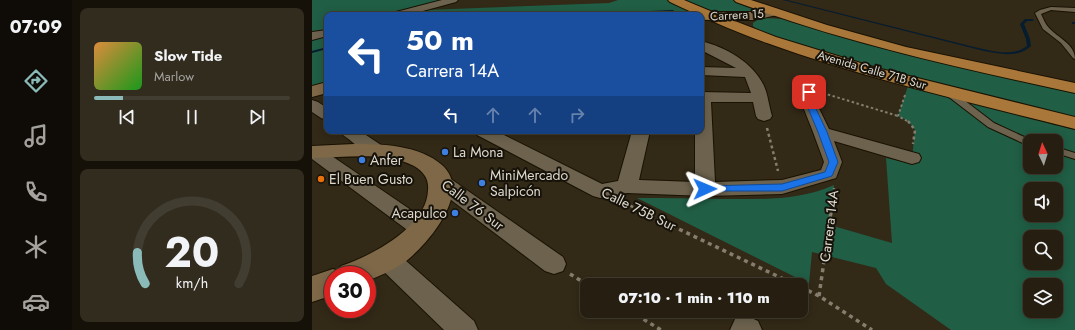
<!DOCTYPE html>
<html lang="es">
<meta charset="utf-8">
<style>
:root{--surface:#261f11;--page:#322c1f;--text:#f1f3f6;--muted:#a4a29f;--line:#423d31;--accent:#8bbbb9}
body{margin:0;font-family:Jost,sans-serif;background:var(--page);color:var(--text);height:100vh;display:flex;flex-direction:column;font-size:15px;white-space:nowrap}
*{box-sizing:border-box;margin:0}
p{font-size:13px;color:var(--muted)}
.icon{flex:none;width:22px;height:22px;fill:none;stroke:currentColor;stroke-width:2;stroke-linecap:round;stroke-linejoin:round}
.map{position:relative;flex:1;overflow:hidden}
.details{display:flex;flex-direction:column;gap:8px;padding:8px;background:#151109;width:240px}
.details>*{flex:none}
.top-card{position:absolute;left:12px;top:12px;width:380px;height:122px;border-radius:8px;box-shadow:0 2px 10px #0003,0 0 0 1px var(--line);background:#1a4fa0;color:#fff;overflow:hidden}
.needle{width:26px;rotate:356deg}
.controls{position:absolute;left:711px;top:134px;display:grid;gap:8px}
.controls a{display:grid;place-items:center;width:40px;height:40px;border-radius:8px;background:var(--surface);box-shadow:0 2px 10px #0003,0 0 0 1px var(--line);font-size:20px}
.speed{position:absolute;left:12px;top:266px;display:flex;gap:8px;font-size:20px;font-weight:700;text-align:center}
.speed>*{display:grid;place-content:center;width:52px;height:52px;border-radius:50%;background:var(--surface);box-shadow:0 2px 10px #0003,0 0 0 1px var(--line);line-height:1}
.speed .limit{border:6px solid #d22;background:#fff;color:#111}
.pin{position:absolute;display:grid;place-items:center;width:34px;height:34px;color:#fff;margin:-17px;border-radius:8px;box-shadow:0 2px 6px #0006}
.me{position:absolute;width:44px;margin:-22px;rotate:89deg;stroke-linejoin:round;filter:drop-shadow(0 0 3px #0008)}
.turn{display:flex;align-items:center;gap:14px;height:84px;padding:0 16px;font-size:18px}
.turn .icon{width:52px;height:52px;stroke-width:2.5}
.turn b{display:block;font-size:28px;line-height:34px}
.lanes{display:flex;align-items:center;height:38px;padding:0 16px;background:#0003;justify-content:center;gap:20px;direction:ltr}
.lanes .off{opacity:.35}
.details .tile{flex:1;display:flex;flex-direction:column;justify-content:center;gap:6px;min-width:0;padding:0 14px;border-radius:8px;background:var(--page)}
.details .dial{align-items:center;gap:0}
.dial svg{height:104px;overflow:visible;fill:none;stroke:var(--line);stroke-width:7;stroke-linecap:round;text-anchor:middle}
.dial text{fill:var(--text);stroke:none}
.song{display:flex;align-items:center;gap:12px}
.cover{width:48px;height:48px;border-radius:6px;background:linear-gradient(135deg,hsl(30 70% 55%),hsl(120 70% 35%))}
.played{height:4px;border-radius:2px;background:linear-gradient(90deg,var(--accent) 15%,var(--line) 15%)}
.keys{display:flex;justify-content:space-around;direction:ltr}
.trip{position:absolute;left:268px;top:278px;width:228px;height:40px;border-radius:8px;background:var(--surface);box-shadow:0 2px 10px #0003,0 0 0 1px var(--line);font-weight:800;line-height:40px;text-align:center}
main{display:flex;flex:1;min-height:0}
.tabs{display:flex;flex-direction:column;width:72px;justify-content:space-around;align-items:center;background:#0f0c07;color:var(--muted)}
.tabs .icon{width:28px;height:28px}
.tabs .on{color:var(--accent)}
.tabs b{font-size:18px;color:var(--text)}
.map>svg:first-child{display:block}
</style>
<main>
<nav class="tabs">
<b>07:09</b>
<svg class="icon on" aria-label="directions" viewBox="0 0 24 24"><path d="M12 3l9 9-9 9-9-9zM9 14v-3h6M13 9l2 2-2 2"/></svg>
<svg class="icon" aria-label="music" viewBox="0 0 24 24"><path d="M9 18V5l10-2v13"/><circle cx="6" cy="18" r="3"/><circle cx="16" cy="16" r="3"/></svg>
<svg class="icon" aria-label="phone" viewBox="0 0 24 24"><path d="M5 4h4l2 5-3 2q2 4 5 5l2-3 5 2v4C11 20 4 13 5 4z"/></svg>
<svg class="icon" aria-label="climate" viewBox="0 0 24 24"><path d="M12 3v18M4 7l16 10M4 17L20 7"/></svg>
<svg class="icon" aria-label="car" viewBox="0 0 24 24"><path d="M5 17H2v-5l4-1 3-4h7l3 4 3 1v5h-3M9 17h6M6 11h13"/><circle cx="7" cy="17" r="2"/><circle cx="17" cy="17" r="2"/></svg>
</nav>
<section class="details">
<div class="tile">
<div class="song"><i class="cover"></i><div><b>Slow Tide</b><p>Marlow</p></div></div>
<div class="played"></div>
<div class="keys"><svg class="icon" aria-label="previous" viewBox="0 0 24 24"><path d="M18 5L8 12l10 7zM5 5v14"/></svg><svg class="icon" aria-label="pause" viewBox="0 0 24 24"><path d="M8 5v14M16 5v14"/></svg><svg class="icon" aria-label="next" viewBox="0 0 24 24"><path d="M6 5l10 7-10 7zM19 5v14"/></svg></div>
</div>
<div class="tile dial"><svg viewBox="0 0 100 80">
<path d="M14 69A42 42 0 1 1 86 69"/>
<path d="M14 69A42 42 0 0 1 8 45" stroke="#8bbbb9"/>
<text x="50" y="56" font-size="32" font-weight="700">20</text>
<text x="50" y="72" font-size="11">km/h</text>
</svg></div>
</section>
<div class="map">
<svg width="763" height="330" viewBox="0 0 763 330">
<rect width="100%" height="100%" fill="#322917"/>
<g fill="#205e45" fill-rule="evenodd">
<polygon points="0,0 138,0 76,15 15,15 15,30 0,33"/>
<polygon points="306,0 356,0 379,12 351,15 95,15 114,10 297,3"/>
<polygon points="371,0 421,0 446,9 436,13 399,13"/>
<path d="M454 18 471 19 536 38 763 93V119C681 99 600 79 520 55 502 50 453 38 441 26V23L445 20Z"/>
<polygon points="15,35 15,84 0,88 0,39"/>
<path d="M596 86 763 130V330H639L574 284 564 268 500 252 497 284 325 198C353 198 382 198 410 199 448 199 487 201 522 185L518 225 580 243 574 158 597 163 600 158 603 130 596 121 586 116ZM718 141H744V167H718ZM718 189H744V215H718ZM718 237H744V263H718ZM718 285H744V311H718Z"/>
</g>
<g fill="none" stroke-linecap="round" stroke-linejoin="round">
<g fill="#061c2f" fill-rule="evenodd">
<path d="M471 0H475L658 46C676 50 700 58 715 46L714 39 708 24 713 19H720L722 20 721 21H715L712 24 718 39 719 46C706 58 688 54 672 51Z"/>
<polygon points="361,10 362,11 362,12 292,15 270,15 272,14"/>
<rect x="760" y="22" width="3" height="2"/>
<polygon points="15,47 15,49 0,53 0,51"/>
</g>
<defs>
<g id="lane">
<path d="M739 7 763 8V12L739 10 729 14C731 18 733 24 737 28 746 38 763 44 763 59L761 58 749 43 731 29 723 13 728 10Z"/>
<polygon points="633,90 639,90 682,123 721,141 718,141 718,146 715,145 676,127 633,94"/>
<polygon points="744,147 763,153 763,159 744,153"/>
</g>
<g id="street">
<polygon points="130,0 146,0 144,2 96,15 79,15 80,13"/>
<polygon points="15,30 15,36 0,40 0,32"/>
<path d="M389 41C413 47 441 62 452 86 456 95 457 106 460 116L458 119 452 121 446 119 444 116 441 102H399L403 182 470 180 509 170 512 162 501 132 486 94C490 88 496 87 502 89L504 92 501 96 517 129 607 154 609 158 607 162 600 164 522 141 530 162 524 178 470 194 393 196 315 193 288 198 281 196 165 135 162 131H184L290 184 306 181 320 131H338L327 180 383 182V131H389V92L439 93 433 77 389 75V67L424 68 389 50Z"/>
<polygon points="0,100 6,102 15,108 15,120 9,118 0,112"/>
<path d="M28 131H48L72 147 75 151 72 155C57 159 43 143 31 135Z"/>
<polygon points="2,146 8,148 118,223 121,229 118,235 110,237 102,235 0,159 0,147"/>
<polygon points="129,175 136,177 251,257 254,264 251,271 242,274 233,271 122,187 119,182 122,177"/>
<polygon points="75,249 84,252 162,321 166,330 132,330 66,266 63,259 66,252"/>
<polygon points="433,315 446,321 450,330 418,330 423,319"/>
</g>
<g id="secondary">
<polygon points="461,8 465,9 467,12 465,15 441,20 389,20 389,15 384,15 389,12 441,12"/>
<polygon points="15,82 15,93 0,97 0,86"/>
<path d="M42 144C71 144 107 145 130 165 161 192 116 244 93 262 81 270 68 276 55 281V275H21V295L0 302V276L21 269 26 271 29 266C59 256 115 227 116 190 117 179 112 172 102 166 72 151 33 158 0 158V146Z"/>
</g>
<g id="highway">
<path d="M356 0H372L415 18 464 37 565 68 763 117V129C660 103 555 79 455 43 421 31 390 17 358 2Z"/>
<path d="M422 0H439L515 25 594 47 763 83V93C648 68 534 43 424 2Z"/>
</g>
</defs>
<use href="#lane" stroke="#1a1202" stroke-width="2"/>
<use href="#street" stroke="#1a1202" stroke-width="2"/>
<use href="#secondary" stroke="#1a1202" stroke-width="2"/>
<use href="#highway" stroke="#1a1202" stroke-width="2"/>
<g stroke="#857e6f" stroke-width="2" stroke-dasharray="2.5 2.5" stroke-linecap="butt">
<polyline points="511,93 586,116"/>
<polyline points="593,95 586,116 597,122"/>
</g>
<g stroke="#857e6f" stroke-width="2.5" stroke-dasharray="3 3" stroke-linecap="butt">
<polyline points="596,121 603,130 601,144"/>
<polyline points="455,128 466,171"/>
<polyline points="313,203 333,213"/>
<polyline points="519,213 522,188"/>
</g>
<g stroke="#857e6f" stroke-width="3.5" stroke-dasharray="4 4" stroke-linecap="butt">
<polyline points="331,212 484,285"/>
<polyline points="258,274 276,285"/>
<polyline points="489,287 507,296 560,330"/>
<polyline points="507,296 519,212"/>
<polyline points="318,311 349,330"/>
</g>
<use href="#lane" fill="#6c624e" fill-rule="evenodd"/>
<use href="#street" fill="#6c624e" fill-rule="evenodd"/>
<use href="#secondary" fill="#7e6848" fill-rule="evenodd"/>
<use href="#highway" fill="#a97739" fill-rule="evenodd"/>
</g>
<polygon fill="#1a73e8" stroke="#114b97" points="497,89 500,92 497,94 515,132 526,162 520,176 470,191 390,191 388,189 393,186 470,184 513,172 517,162 506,132 490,94"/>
<g fill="#3f7fe0" stroke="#16120a" stroke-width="1.5">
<circle cx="133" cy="152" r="4"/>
<circle cx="50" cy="160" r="4"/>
<circle cx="170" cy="183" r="4"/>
<circle cx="143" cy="213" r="4"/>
</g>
<circle fill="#e8710a" stroke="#16120a" stroke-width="1.5" cx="9" cy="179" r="4"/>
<g text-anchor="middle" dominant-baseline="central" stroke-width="4" stroke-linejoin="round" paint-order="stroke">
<g font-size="12" fill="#ded9cd" stroke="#16120a">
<text transform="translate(425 15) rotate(-3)">Carrera 15</text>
<text transform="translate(560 70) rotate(16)">Avenida Calle 71B Sur</text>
</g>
<g font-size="14" fill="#ded9cd" stroke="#16120a" text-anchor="start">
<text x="141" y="152">La Mona</text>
<text x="58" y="160">Anfer</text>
<text x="178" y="175">MiniMercado<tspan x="178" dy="16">Salpicón</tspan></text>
<text x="17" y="179">El Buen Gusto</text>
<text x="135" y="213" text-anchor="end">Acapulco</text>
</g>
<g font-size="14" fill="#ded9cd" stroke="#16120a">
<text transform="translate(161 205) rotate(37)">Calle 76 Sur</text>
<text transform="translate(327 209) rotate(26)">Calle 75B Sur</text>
<text transform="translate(517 226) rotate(-83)">Carrera 14A</text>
</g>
</g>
</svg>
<div class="controls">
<a><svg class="needle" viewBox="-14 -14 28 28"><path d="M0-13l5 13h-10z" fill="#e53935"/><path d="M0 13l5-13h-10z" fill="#a4a29f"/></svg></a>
<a><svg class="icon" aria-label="sound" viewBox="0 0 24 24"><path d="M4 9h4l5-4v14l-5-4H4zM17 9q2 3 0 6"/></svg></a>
<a><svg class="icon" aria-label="search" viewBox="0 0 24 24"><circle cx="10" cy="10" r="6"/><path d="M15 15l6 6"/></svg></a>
<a><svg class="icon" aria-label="layers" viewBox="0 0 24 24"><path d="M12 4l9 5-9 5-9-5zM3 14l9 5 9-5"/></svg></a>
</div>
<div class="speed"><div class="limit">30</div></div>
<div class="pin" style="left:497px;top:92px;background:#d93025"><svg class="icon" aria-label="arrive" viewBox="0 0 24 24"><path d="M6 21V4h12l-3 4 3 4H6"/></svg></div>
<svg class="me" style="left:393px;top:189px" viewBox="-20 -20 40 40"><path d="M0-17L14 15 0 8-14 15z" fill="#1a73e8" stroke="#fff" stroke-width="4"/></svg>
<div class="trip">07:10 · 1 min · 110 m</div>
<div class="top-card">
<div class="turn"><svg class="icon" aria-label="left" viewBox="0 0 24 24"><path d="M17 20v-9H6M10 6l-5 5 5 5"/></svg><div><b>50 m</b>Carrera 14A</div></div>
<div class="lanes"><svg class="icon" aria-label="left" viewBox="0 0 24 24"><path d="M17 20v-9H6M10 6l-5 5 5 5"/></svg><svg class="icon off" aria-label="ahead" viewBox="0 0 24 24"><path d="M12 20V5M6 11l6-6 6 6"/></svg><svg class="icon off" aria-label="ahead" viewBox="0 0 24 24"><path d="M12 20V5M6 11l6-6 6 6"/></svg><svg class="icon off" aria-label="right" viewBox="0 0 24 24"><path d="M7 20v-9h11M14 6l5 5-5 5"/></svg></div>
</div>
</div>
</main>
